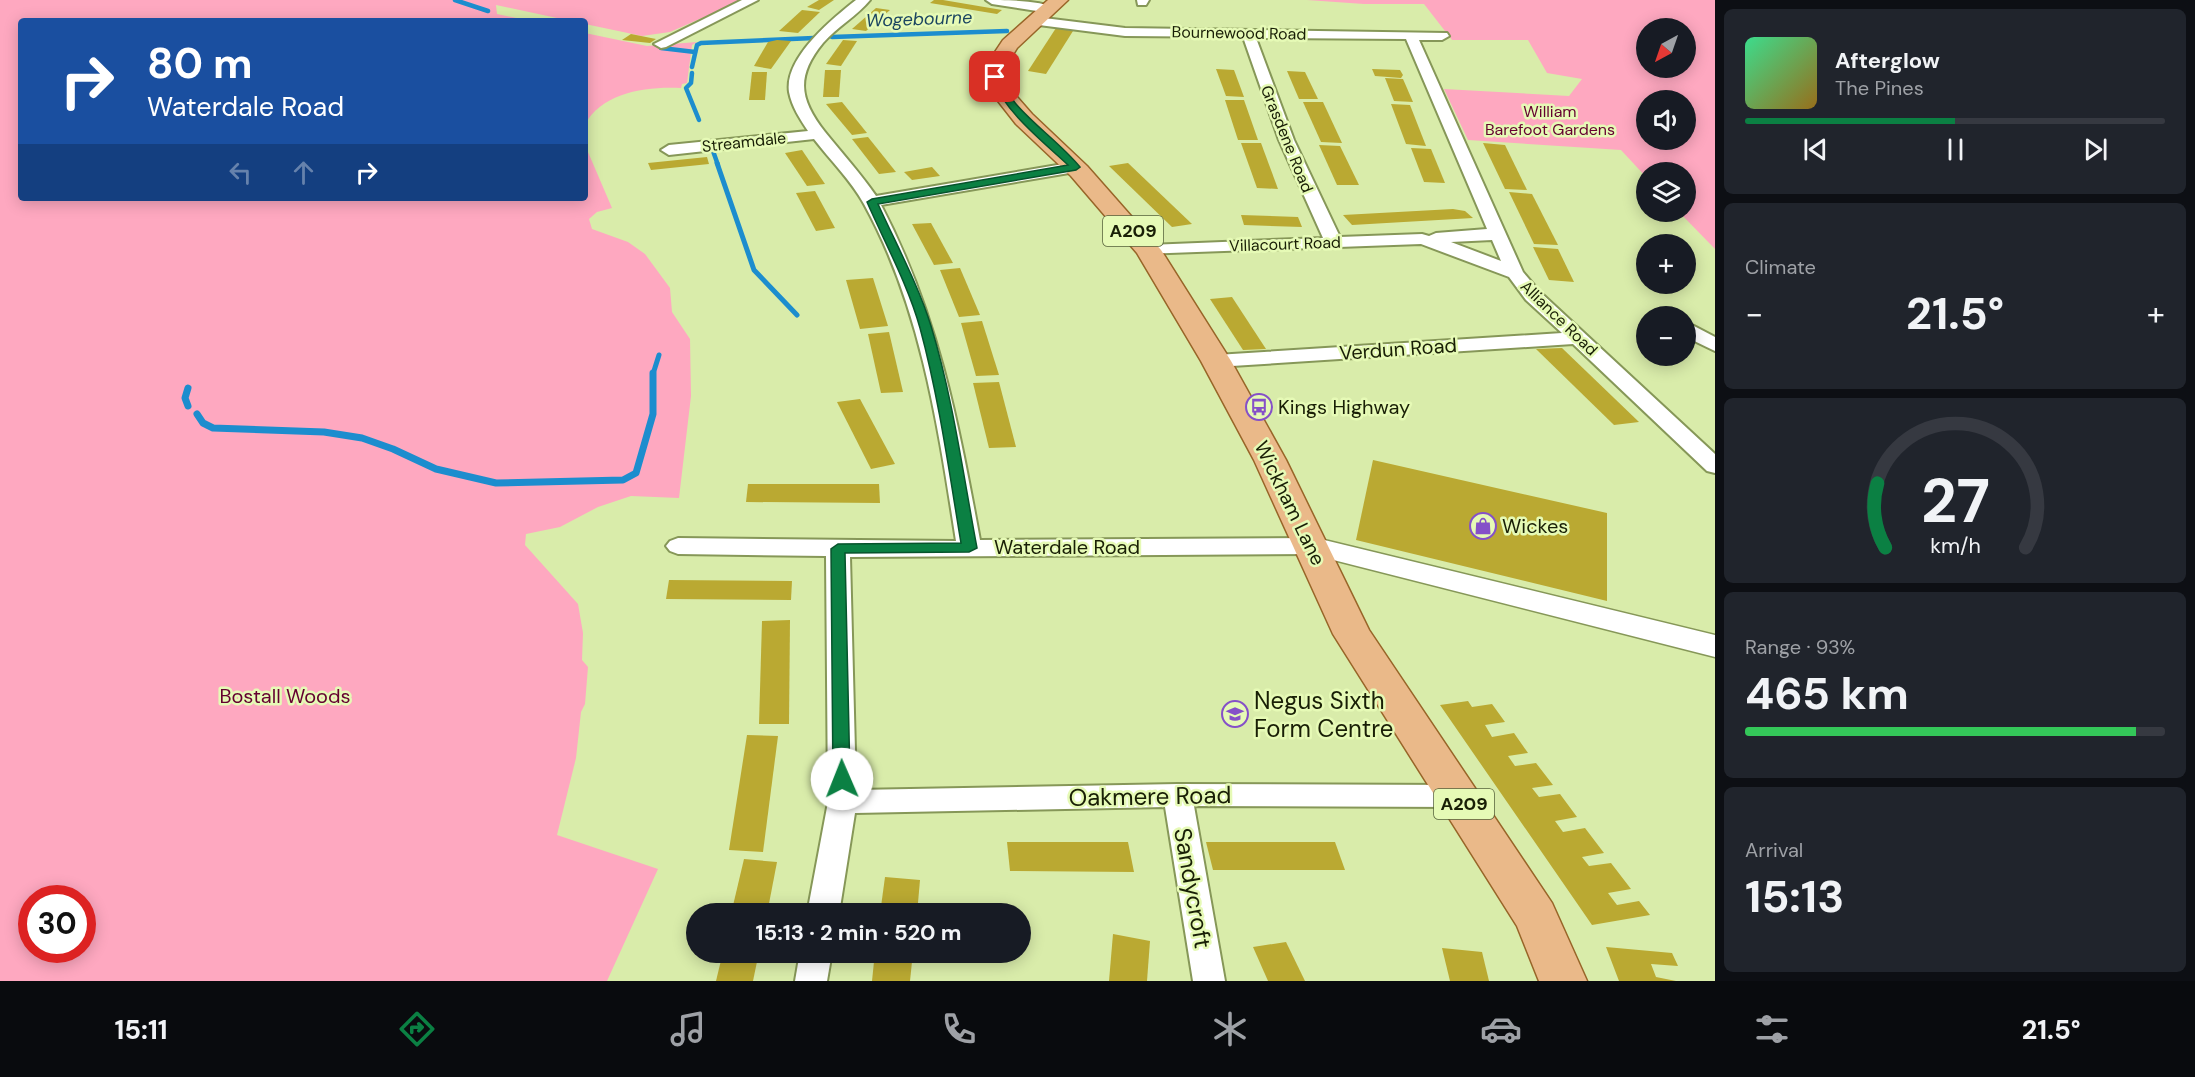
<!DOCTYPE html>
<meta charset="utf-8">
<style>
:root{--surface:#171b24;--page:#20242c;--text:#f1f3f6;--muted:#9ea1a6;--line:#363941;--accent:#0b8043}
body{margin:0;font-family:"DM Sans",sans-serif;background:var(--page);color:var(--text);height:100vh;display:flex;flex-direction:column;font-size:22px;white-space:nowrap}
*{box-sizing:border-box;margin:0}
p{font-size:20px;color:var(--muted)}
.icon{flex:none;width:33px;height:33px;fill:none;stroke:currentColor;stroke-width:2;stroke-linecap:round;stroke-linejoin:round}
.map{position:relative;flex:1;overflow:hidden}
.panel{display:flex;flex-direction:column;gap:9px;padding:9px;background:#0d0f14;width:480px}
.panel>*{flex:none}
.guide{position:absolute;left:18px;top:18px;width:570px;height:183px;border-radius:6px;box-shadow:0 3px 15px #0003;background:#1a4fa0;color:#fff;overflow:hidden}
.needle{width:39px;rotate:220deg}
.fabs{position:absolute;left:1636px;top:18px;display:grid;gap:12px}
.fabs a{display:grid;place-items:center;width:60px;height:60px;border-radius:50%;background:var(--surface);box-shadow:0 3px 15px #0003;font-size:30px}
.speed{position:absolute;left:18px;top:885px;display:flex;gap:12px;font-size:30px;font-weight:700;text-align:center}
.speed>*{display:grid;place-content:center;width:78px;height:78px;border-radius:50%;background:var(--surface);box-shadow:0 3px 15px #0003;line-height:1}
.speed .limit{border:9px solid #d22;background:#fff;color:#111}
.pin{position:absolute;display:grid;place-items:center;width:51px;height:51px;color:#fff;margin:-26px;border-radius:12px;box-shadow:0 3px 9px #0006}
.me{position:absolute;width:66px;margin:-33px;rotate:359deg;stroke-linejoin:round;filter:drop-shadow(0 0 4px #0008)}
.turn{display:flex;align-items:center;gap:21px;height:126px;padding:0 30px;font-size:27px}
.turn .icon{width:78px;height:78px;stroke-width:2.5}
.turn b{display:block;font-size:42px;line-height:51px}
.lanes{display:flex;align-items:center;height:57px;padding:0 30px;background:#0003;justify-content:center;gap:30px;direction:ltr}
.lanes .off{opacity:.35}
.big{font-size:45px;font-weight:700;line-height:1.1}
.panel .card{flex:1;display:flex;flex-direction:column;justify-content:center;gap:9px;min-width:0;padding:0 21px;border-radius:9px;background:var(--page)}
.panel .dial{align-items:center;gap:0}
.dial svg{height:156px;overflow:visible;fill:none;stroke:var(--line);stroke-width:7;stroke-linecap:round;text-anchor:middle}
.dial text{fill:var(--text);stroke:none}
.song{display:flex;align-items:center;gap:18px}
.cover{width:72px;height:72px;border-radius:9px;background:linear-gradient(135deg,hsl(150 70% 55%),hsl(40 70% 35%))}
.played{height:6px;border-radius:3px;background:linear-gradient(90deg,var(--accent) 50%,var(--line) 50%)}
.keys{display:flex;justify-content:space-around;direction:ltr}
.heat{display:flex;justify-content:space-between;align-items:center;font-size:33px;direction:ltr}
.charge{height:9px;border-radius:4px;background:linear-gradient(90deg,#34c759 93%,var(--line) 0)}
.trip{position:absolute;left:686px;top:903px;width:345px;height:60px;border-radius:30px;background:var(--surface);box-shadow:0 3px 15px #0003;font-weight:700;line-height:60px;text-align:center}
.menu{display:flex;height:96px;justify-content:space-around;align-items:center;background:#090b0e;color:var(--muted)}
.menu .icon{width:42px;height:42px}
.menu .current{color:var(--accent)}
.menu b{font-size:27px;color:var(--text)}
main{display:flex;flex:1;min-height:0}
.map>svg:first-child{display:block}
</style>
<main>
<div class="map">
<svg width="1715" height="981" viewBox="0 0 1715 981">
<rect width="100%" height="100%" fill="#d9ecaa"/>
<g fill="#fea8c0" fill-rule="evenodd">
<path d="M0 0H743L670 32 642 36 585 24V21H571L496 5 497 14 531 21H21V198H585V145L612 208 597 212 589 219 592 229 628 242 645 254 670 288 672 312 690 339 691 396 679 498 631 496 598 507 560 527 526 534 525 545 578 604 583 633 582 660 588 667 585 704 581 712 576 758 557 835 658 869 607 981H0ZM32 898H82V950H32Z"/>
<path d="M1307 0H1715V249L1679 212H1686V172H1647V178L1621 150 1468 140 1444 89 1569 96 1582 79 1547 73 1528 40H1452L1424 4H1364ZM1647 28H1686V68H1647ZM1647 100H1686V140H1647Z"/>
<path d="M585 33 647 46 697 42 692 45 687 83 682 84 681 88C648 86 601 92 585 125Z"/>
</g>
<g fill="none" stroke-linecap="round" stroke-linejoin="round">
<g stroke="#1c8dce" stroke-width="4.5">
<polyline points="455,0 488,11"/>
<polyline points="832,37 1007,31"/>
<polyline points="661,48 695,52"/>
<polyline points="692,67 697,45 701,43 814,38"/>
<polyline points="692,73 691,83 686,88 699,120"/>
<polyline points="713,151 718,165"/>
</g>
<g stroke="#1c8dce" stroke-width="5">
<polyline points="717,163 754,270 797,315"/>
<polyline points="653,374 659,355"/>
</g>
<g stroke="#1c8dce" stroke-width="7">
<polyline points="188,388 185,398 188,406"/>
<polyline points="197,414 203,423 213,428 324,432 362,438 393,449 436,469 496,483 623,480 636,473 653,414 653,373"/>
</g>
</g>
<g fill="#baa932">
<polygon points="819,0 834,0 819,10 807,7"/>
<polygon points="934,0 943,0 1002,10 997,14 930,3"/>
<polygon points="876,8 890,10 866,31 852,29"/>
<polygon points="802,10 820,12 798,33 779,31"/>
<polygon points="1056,28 1073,31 1046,74 1028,71"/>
<polygon points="631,34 656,39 650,43 622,40"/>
<polygon points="777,40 791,41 771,69 754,66 768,42"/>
<polygon points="843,40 857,41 841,66 826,64"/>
<polygon points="1216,69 1234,70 1244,97 1226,96"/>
<polygon points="1372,69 1400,70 1403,75 1401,78 1375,76"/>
<polygon points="825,70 841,70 839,97 823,97"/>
<polygon points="1287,71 1305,72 1318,99 1299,99"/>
<polygon points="752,72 767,72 765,100 749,100"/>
<polygon points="1385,78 1403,79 1413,102 1394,101"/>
<polygon points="1225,100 1244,100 1258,140 1238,140"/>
<polygon points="842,102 867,133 852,135 826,104"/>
<polygon points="1303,102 1323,102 1342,143 1321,142"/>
<polygon points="1391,104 1410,105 1426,146 1406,144"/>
<polygon points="868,137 896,172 879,174 852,139"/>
<polygon points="1241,143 1261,143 1278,189 1257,188"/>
<polygon points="1483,143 1505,145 1527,190 1505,189"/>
<polygon points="1319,145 1340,146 1359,185 1337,185"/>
<polygon points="1411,148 1431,149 1445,183 1424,182"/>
<polygon points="802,150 825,184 807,186 785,153"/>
<polygon points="707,157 709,164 651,170 648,163"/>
<polygon points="1128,163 1192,224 1172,227 1109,166"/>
<polygon points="932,167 940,176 912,180 904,172"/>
<polygon points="815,191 835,228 816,231 796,193"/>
<polygon points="1509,192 1532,194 1558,245 1534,244"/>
<polygon points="1453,209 1465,211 1473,218 1352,225 1343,215"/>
<polygon points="1241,215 1298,217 1302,227 1244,225"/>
<polygon points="931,223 953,263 934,265 912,224"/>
<polygon points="1533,247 1558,249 1574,282 1549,280"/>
<polygon points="960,268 980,315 959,317 940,270"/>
<polygon points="873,278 888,326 860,329 846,280"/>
<polygon points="1232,297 1266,349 1243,350 1210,299"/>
<polygon points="982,321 999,375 976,376 961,323"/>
<polygon points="889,332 903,392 881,393 868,334"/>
<polygon points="1562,348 1639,422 1614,425 1536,349"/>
<polygon points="999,382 1016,447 989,448 973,383"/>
<polygon points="860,399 895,464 871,469 837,402"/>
<polygon points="1373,460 1607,513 1607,601 1356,540"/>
<polygon points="748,484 879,484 880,503 746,502"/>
<polygon points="669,580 792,581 791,600 666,599"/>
<polygon points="790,620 789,724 759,724 762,621"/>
<polygon points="1468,701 1472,707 1492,704 1505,722 1485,725 1492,737 1514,733 1528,753 1508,756 1515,766 1536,763 1553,785 1532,788 1539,797 1560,794 1577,817 1555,821 1563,832 1585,828 1604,853 1582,857 1589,866 1611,863 1631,889 1608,893 1617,905 1639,901 1650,915 1592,925 1440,705"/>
<polygon points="747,735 778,736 763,852 729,850"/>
<polygon points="1007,842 1128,842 1134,872 1010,871"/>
<polygon points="1206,842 1335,842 1345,870 1213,870"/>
<polygon points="744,859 777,862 767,914 731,914"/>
<polygon points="885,877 920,880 917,914 880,914"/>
<polygon points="1113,934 1150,941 1147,981 1109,981"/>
<polygon points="1286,942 1305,981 1268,981 1253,947"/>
<polygon points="1606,947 1672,953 1678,966 1651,964 1656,977 1676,981 1619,981"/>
<polygon points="1442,948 1482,952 1489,981 1450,981"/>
<polygon points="723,952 759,952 753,981 716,981"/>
<polygon points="875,952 913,952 910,981 872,981"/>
</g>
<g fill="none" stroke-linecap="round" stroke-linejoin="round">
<defs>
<g id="minor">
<polygon points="742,0 758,0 666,47 661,48 654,44"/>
<path d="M856 0H870C857 16 837 27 823 43 795 77 800 100 825 132 841 152 861 174 876 196L1075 162 1083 167 1075 172 881 205C938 314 958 421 980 540L1312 538 1320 541 1324 546 1320 551 1312 554 850 557 856 790 1178 784 1459 785 1469 788 1473 796 1469 804 1459 807 1194 806 1225 981H1193L1165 807 855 813 839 914H807L828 802 826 556 678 554 670 551 666 546 670 541 678 538 956 541C938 426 921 307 864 204 851 180 830 160 814 139L669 155 661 150 669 145 808 131C800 119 792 107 789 92 784 58 832 19 856 0Z"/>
<path d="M986 0C1003 0 1044 0 1056 9L1050 13 992 4Z"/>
<polygon points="1137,0 1149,0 1146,5 1138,5"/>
<path d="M1036 17 1125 28 1447 33 1449 36 1442 40H1419L1523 272 1540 292 1715 454V473L1707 471 1573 344 1216 367 1209 365 1206 361 1209 357 1216 355 1562 333 1526 300 1509 277 1421 244 1142 254 1139 250 1142 246 1148 245 1323 238 1279 140 1243 37 1125 36 1031 24 1030 21 1031 18ZM1256 38 1406 39 1487 229 1436 233 1429 236 1422 234 1340 237 1294 140ZM1492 240 1501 261 1451 242Z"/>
<polygon points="1686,324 1694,326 1715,337 1715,351 1686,337"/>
<polygon points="800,952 832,952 827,981 795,981"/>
</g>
<polygon id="tertiary" points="1312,537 1715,635 1715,657 1302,552 1298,546 1302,540"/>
<polygon id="primary" points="1048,0 1068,0 1017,48 1009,61 1005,77 1011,90 1032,114 1087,166 1161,250 1231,361 1286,460 1369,630 1552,903 1587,981 1539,981 1517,926 1333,634 1254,460 1201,361 1137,253 1071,176 1016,124 991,92 985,77 989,61 1003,40"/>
</defs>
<use href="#minor" stroke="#869758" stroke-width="4"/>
<use href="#tertiary" stroke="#869758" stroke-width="3"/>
<use href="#primary" stroke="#986528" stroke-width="3"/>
<use href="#minor" fill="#fff" fill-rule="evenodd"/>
<use href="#tertiary" fill="#fff" fill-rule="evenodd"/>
<use href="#primary" fill="#eab989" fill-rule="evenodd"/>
</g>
<path fill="#0b8043" stroke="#07532c" stroke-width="1.5" d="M995 74C1001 78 1010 97 1016 104 1036 127 1061 144 1080 167L1076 170 878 204C896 244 918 284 931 326 953 398 963 474 977 548L969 552 845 553 850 779 848 784 842 786 836 784 833 779 831 549 838 544 961 543C949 471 939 398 920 328 908 285 885 243 867 202L872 199 1068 165C1040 139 1006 113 991 77Z"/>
<defs>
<symbol id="bus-ring" viewBox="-11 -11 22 22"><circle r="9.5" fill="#e6fab6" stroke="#8550c8" stroke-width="1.5"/><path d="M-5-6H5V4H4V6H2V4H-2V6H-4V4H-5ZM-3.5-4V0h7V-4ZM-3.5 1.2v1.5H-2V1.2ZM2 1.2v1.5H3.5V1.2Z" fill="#8550c8"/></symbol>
<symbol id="shop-ring" viewBox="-11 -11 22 22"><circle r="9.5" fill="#e6fab6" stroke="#8550c8" stroke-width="1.5"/><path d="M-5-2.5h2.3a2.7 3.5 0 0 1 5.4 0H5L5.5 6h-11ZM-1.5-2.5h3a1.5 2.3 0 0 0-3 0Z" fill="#8550c8"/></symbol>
<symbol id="school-ring" viewBox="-11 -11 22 22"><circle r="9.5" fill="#e6fab6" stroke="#8550c8" stroke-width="1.5"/><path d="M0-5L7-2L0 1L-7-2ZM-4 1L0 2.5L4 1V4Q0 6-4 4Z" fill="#8550c8"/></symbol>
</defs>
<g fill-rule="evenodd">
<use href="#bus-ring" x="1244" y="392" width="30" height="30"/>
<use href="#shop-ring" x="1468" y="511" width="30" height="30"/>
<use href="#school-ring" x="1220" y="699" width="30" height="30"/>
</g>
<g text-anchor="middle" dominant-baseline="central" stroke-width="5" stroke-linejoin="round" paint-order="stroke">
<g font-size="16" fill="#191f06" stroke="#e6fab6">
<text transform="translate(1239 33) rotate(1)">Bournewood Road</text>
<text transform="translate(1287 139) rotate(68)">Grasdene Road</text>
<text transform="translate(744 142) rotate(-6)">Streamdale</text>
<text transform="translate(1285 244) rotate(-2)">Villacourt Road</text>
<text transform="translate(1559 318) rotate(44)">Alliance Road</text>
</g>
<g font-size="16" fill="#640030" stroke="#e6fab6">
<text x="1550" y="111">William<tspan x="1550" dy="18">Barefoot Gardens</tspan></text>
</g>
<g font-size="18" font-style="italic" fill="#1b4560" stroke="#e6fab6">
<text transform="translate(919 19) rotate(-2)">Wogebourne</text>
</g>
<g fill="#e6fab6" stroke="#56613b" stroke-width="1.5">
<rect x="1103" y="216" width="60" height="30" rx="4.5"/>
<rect x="1434" y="789" width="60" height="30" rx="4.5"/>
</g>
<g font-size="18" font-weight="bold" fill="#191f06">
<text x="1133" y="231">A209</text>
<text x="1464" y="804">A209</text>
</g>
<g font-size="20" fill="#191f06" stroke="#e6fab6">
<text transform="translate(1398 349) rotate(-4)">Verdun Road</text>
<text transform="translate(1290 503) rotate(64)">Wickham Lane</text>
<text x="1067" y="547">Waterdale Road</text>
</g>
<g font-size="20" fill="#191f06" stroke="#e6fab6" text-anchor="start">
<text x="1278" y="407">Kings Highway</text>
<text x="1502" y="526">Wickes</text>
</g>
<g font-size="20" fill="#640030" stroke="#e6fab6">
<text x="285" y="696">Bostall Woods</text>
</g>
<g font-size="24" fill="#191f06" stroke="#e6fab6" text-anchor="start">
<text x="1254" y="700">Negus Sixth<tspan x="1254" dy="28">Form Centre</tspan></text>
</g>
<g font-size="24" fill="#191f06" stroke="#e6fab6">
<text transform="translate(1150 796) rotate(-1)">Oakmere Road</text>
<text transform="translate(1193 888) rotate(80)">Sandycroft</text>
</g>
</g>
</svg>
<div class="fabs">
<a><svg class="needle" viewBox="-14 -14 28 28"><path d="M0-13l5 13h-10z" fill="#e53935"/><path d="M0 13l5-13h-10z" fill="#9ea1a6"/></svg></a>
<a><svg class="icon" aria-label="sound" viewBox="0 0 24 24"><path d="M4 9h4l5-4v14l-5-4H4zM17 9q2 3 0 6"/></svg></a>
<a><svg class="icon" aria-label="layers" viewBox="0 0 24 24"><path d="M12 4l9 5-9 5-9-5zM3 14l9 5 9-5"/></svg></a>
<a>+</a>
<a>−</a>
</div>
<div class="speed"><div class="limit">30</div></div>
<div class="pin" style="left:995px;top:77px;background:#d93025"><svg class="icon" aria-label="arrive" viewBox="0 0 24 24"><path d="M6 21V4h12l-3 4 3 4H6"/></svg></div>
<svg class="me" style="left:842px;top:779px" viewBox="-20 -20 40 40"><circle r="19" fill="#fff"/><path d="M0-13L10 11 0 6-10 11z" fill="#0b8043"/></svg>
<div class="trip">15:13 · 2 min · 520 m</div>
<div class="guide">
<div class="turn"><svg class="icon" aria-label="right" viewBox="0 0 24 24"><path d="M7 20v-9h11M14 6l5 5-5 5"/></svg><div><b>80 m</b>Waterdale Road</div></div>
<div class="lanes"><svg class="icon off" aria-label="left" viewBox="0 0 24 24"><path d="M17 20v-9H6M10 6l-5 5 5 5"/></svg><svg class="icon off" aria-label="ahead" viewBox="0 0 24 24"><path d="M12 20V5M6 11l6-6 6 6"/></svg><svg class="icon" aria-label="right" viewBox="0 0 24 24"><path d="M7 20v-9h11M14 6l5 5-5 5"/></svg></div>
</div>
</div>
<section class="panel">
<div class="card">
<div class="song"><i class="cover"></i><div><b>Afterglow</b><p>The Pines</p></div></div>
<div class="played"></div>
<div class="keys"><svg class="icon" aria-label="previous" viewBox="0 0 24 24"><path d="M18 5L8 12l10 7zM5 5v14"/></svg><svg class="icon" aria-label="pause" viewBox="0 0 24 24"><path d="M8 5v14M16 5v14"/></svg><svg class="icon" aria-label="next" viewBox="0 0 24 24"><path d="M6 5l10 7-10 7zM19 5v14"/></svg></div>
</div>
<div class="card"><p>Climate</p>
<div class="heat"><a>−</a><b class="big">21.5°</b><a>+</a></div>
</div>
<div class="card dial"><svg viewBox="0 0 100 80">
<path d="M14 69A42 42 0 1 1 86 69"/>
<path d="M14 69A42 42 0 0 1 10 36" stroke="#0b8043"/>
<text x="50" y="56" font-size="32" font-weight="700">27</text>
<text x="50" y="72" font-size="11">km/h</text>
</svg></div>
<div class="card"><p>Range · 93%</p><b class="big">465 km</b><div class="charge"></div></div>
<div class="card"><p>Arrival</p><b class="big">15:13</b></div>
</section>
</main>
<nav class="menu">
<b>15:11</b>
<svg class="icon current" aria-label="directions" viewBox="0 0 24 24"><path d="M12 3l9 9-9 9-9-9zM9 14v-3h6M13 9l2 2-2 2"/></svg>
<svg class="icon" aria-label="music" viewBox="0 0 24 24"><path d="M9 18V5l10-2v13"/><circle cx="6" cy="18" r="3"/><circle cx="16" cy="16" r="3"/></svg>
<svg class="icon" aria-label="phone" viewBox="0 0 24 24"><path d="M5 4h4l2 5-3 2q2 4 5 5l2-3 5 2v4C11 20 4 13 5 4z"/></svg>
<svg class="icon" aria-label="climate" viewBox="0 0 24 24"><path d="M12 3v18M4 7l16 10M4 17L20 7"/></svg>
<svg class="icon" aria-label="car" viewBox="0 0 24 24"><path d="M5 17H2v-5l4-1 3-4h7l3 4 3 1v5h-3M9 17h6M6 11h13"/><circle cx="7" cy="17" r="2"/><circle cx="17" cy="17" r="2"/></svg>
<svg class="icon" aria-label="filters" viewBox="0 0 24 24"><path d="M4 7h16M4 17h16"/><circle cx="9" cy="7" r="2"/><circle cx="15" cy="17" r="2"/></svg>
<b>21.5°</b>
</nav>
